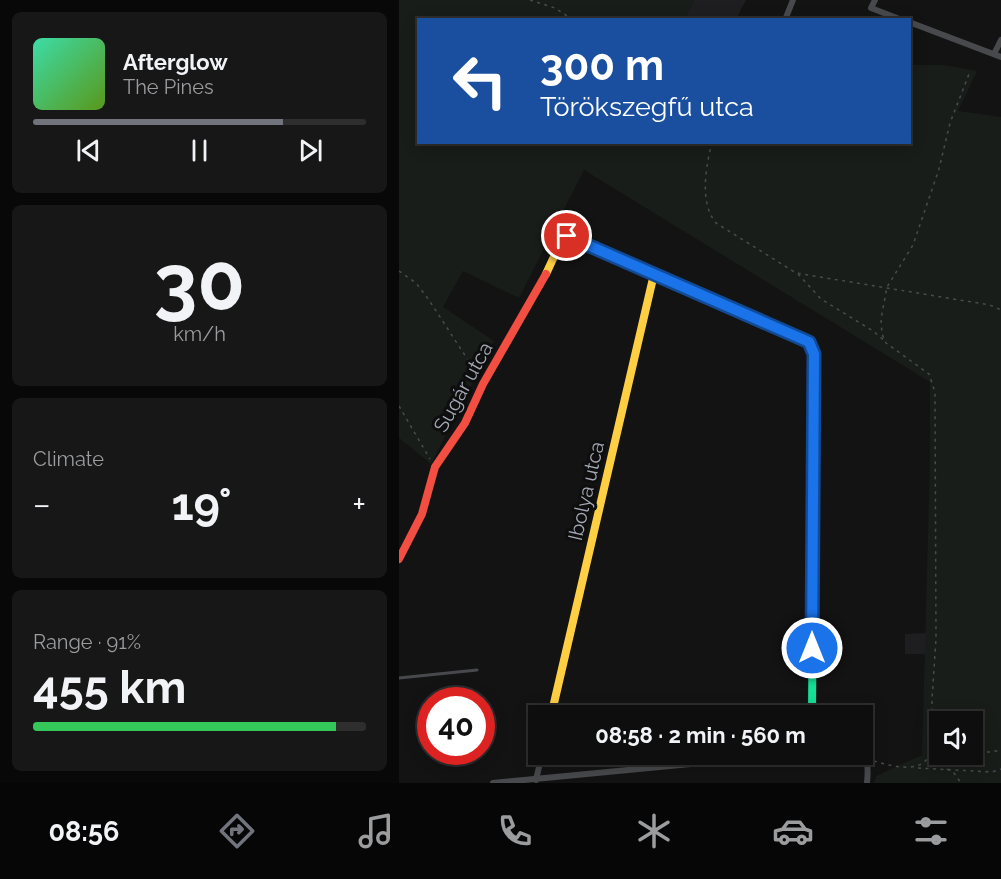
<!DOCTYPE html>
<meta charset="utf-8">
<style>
:root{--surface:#0e0e0f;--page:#171718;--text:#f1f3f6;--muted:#9b9c9e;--line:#2e2e2f;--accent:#71747d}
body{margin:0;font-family:Raleway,sans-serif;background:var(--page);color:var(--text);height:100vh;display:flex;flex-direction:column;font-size:22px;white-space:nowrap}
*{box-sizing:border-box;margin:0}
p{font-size:20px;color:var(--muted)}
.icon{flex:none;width:33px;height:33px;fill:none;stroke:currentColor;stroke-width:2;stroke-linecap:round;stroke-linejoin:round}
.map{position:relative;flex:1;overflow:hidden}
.sheet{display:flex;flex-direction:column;gap:12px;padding:12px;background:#080808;width:399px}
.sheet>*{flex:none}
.guide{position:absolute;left:18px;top:18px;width:494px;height:126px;border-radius:0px;box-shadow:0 3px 15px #0003,0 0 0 2px var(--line);background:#1a4fa0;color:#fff;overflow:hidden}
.fabs{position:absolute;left:530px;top:711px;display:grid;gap:12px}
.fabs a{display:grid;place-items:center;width:54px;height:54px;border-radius:0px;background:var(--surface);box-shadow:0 3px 15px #0003,0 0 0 2px var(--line);font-size:30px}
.speed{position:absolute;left:18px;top:687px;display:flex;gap:12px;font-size:30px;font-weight:700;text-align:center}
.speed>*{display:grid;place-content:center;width:78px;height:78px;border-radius:50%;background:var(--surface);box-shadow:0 3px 15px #0003,0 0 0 2px var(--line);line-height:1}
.speed .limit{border:9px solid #d22;background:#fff;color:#111}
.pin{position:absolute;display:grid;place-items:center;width:51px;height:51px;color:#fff;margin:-26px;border:3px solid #fff;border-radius:50%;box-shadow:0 2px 6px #0007}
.me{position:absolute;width:66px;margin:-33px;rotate:0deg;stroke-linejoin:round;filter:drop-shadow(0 0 4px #0008)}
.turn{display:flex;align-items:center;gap:21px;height:126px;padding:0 24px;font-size:27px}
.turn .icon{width:78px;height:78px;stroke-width:2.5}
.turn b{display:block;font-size:42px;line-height:51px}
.big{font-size:45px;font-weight:700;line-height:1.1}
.sheet .card{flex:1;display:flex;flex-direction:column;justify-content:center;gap:9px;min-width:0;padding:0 21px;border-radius:9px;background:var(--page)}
.sheet .dial{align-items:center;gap:0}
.dial b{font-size:78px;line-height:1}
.song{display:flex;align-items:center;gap:18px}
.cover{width:72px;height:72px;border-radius:9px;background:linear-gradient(135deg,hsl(160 70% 55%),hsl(90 70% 35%))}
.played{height:6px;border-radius:3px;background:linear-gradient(90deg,var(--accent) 75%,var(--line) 75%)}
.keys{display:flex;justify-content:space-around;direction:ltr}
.heat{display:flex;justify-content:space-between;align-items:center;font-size:33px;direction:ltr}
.charge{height:9px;border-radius:4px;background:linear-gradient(90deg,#34c759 91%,var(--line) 0)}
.trip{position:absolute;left:129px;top:705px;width:345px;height:60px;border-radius:0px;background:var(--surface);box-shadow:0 3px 15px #0003,0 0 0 2px var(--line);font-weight:700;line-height:60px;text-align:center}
.dock{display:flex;height:96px;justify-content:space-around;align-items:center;background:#060606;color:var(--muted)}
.dock .icon{width:42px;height:42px}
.dock .on{color:var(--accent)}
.dock b{font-size:27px;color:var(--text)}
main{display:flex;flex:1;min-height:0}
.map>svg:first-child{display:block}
</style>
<main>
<section class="sheet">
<div class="card">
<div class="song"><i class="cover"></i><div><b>Afterglow</b><p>The Pines</p></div></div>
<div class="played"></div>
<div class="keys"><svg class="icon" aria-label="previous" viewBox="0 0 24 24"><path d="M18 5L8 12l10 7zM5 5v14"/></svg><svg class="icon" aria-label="pause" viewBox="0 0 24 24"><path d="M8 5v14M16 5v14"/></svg><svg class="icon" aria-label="next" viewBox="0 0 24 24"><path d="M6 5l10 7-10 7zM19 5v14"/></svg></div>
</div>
<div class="card dial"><b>30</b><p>km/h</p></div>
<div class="card"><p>Climate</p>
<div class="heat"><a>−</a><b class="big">19°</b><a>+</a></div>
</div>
<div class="card"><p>Range · 91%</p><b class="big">455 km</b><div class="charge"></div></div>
</section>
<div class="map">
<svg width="602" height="783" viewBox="0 0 602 783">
<rect width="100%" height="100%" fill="#131314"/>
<g fill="#1e1e20">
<polygon points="295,0 347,0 337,19 288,20 286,18"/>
<polygon points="527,633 528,654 506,654 506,634"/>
</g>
<path fill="#181d19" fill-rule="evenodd" d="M0 0H295L286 18 288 19 20 20V142H510V65H545L578 71 559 111 602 117V783H475L477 776 523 755 531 461V382L185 170 120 298 64 271 44 307 95 341 32 464 0 438ZM540 722H573V754H540Z"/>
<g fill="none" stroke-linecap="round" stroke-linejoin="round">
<g stroke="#494b4e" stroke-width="1.5" stroke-dasharray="3 4.5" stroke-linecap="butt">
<polyline points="131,0 156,8 174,20"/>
<path d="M313 142C307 166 300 203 317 223L397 273 591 305 602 310"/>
<polyline points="0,271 17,283 30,300 80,377"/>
<polyline points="399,274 422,299 474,331 487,342"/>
<polyline points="0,406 31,459"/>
<polyline points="534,749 533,699 537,639 536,392 530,374 487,343 483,334 482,319 488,287 514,245 540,169 551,123 570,74"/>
<polyline points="573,752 591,752 602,750"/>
<path d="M475 761C488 765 514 772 525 762 532 757 533 749 540 744"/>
<polyline points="519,768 593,772 602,769"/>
<polyline points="548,769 555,773 562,783"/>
</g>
<polyline stroke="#48494c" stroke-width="3" points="0,678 78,670"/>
<g stroke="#48494c" stroke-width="6">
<polyline points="476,0 472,8 503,20"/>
<polyline points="386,20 394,0"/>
<polyline points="510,22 602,57"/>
<polyline points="595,54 602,40"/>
<path d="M458 754C471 760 469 770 468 783"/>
<polyline points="137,780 143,754"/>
<polyline points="94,783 396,754"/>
</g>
<polyline stroke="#16e098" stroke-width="8" points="413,716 415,429"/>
<g stroke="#ffcf43" stroke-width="8">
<polyline points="147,274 159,248 168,236 410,342 415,354 415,429"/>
<polyline points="152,716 255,274"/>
</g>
<polyline stroke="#f24e42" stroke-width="8" points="0,559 23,514 36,467 66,423 84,384 147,274"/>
</g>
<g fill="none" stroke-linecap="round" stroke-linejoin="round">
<defs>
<polyline id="route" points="168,236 410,342 415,354 413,648"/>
</defs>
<use href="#route" stroke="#114b97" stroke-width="15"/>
<use href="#route" stroke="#1a73e8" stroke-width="10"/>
</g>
<g text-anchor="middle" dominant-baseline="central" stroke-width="6" stroke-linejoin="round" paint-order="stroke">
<g font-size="20" fill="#a4a9b5" stroke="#0e0e0f">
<text transform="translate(64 387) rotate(-61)">Sugár utca</text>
<text transform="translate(187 491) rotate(-77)">Ibolya utca</text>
</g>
</g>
</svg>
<div class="fabs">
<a><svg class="icon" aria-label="sound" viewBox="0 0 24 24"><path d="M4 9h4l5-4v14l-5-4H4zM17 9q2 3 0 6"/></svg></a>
</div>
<div class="speed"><div class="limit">40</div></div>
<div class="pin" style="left:168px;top:236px;background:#d93025"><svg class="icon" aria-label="arrive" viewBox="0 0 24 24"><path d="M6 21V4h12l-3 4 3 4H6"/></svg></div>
<svg class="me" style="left:413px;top:648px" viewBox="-20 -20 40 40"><circle r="17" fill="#1a73e8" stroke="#fff" stroke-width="3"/><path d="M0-11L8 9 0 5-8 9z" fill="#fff"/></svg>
<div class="trip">08:58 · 2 min · 560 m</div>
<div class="guide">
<div class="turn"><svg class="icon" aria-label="left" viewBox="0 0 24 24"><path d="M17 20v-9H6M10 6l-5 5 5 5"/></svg><div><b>300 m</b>Törökszegfű utca</div></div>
</div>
</div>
</main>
<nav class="dock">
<b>08:56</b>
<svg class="icon on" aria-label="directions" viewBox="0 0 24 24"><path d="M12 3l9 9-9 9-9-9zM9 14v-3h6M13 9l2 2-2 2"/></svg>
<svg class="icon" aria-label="music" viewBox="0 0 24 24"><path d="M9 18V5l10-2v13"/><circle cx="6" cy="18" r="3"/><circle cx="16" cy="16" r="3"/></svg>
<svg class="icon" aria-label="phone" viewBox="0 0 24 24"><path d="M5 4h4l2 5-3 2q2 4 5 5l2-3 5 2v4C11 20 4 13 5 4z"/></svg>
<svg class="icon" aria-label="climate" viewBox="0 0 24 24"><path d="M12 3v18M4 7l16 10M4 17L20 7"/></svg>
<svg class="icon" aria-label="car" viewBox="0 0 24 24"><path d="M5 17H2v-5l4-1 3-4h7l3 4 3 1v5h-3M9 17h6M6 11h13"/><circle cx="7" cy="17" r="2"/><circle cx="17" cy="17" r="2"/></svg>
<svg class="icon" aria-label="filters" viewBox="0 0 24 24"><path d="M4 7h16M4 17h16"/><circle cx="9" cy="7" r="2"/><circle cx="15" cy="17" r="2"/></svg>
</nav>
